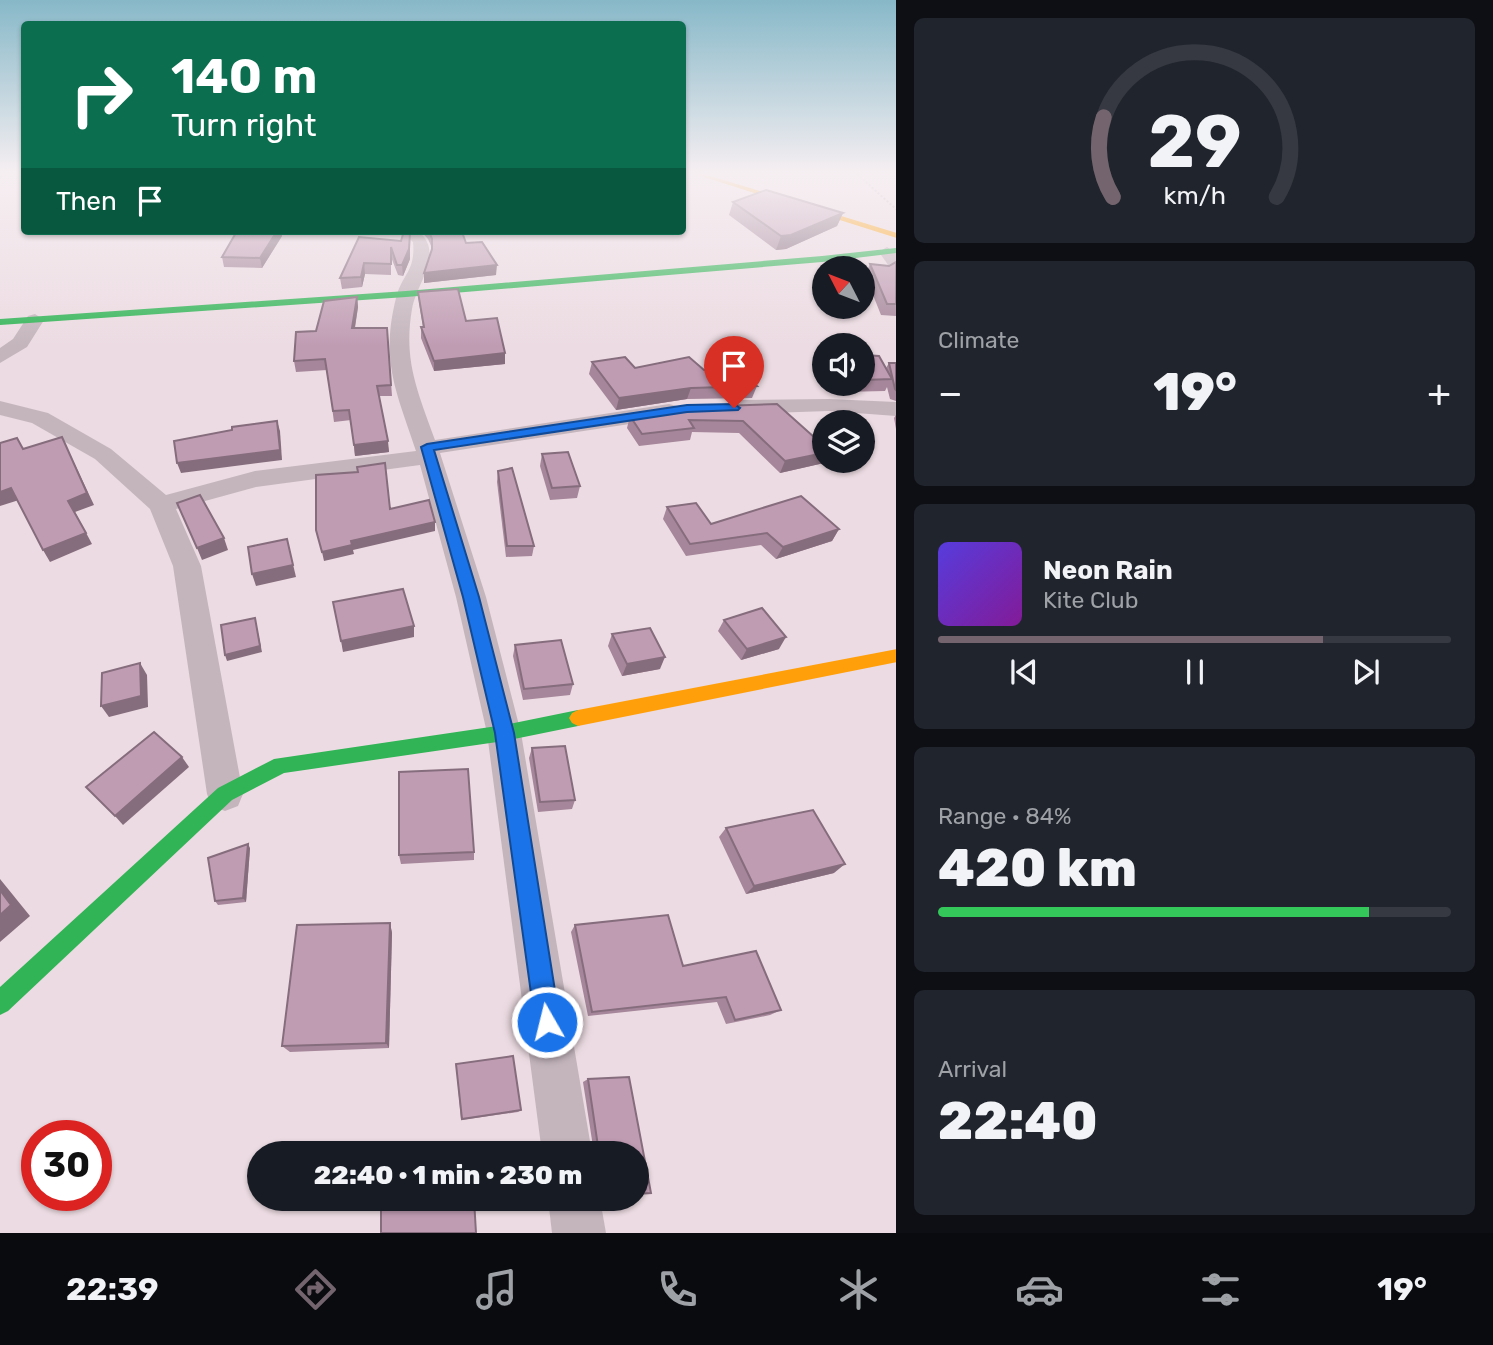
<!DOCTYPE html>
<meta charset="utf-8">
<style>
:root{--surface:#171b24;--page:#20242c;--text:#f1f3f6;--muted:#9ea1a6;--line:#363941;--accent:#74646d}
body{margin:0;font-family:Rubik,sans-serif;background:var(--page);color:var(--text);height:100vh;display:flex;flex-direction:column;font-size:26px;white-space:nowrap}
*{box-sizing:border-box;margin:0}
p{font-size:23px;color:var(--muted)}
.icon{flex:none;width:38px;height:38px;fill:none;stroke:currentColor;stroke-width:2;stroke-linecap:round;stroke-linejoin:round}
.map{position:relative;flex:1;overflow:hidden}
.sheet{display:flex;flex-direction:column;gap:18px;padding:18px;background:#0d0f14;width:597px}
.sheet>*{flex:none}
.banner{position:absolute;left:21px;top:21px;width:665px;height:214px;border-radius:7px;box-shadow:0 2px 5px #0004;background:#0b6e4f;color:#fff;overflow:hidden}
.needle{width:46px;rotate:312deg}
.buttons{position:absolute;left:812px;top:256px;display:grid;gap:14px}
.buttons a{display:grid;place-items:center;width:63px;height:63px;border-radius:50%;background:var(--surface);box-shadow:0 2px 5px #0004;font-size:35px}
.speed{position:absolute;left:21px;top:1120px;display:flex;gap:14px;font-size:35px;font-weight:700;text-align:center}
.speed>*{display:grid;place-content:center;width:91px;height:91px;border-radius:50%;background:var(--surface);box-shadow:0 2px 5px #0004;line-height:1}
.speed .limit{border:10px solid #d22;background:#fff;color:#111}
.pin{position:absolute;display:grid;place-items:center;width:60px;height:60px;color:#fff;margin:-72px -30px;border-radius:50% 50% 50% 0;rotate:-45deg;box-shadow:0 0 7px #0007}
.pin .icon{rotate:45deg}
.me{position:absolute;width:77px;margin:-38px;rotate:352deg;stroke-linejoin:round;filter:drop-shadow(0 0 5px #0008)}
.turn{display:flex;align-items:center;gap:24px;height:147px;padding:0 35px;font-size:32px}
.turn .icon{width:91px;height:91px;stroke-width:2.5}
.turn b{display:block;font-size:49px;line-height:60px}
.then{display:flex;align-items:center;height:66px;padding:0 35px;background:#0003;gap:14px;font-size:26px}
.big{font-size:52px;font-weight:800;line-height:1.1}
.sheet .card{flex:1;display:flex;flex-direction:column;justify-content:center;gap:10px;min-width:0;padding:0 24px;border-radius:10px;background:var(--page)}
.sheet .dial{align-items:center;gap:0}
.dial svg{height:182px;overflow:visible;fill:none;stroke:var(--line);stroke-width:7;stroke-linecap:round;text-anchor:middle}
.dial text{fill:var(--text);stroke:none}
.song{display:flex;align-items:center;gap:21px}
.cover{width:84px;height:84px;border-radius:10px;background:linear-gradient(135deg,hsl(250 70% 55%),hsl(290 70% 35%))}
.played{height:7px;border-radius:4px;background:linear-gradient(90deg,var(--accent) 75%,var(--line) 75%)}
.keys{display:flex;justify-content:space-around;direction:ltr}
.heat{display:flex;justify-content:space-between;align-items:center;font-size:38px;direction:ltr}
.charge{height:10px;border-radius:5px;background:linear-gradient(90deg,#34c759 84%,var(--line) 0)}
.trip{position:absolute;left:247px;top:1141px;width:402px;height:70px;border-radius:35px;background:var(--surface);box-shadow:0 2px 5px #0004;font-weight:800;line-height:70px;text-align:center}
.menu{display:flex;height:112px;justify-content:space-around;align-items:center;background:#090b0e;color:var(--muted)}
.menu .icon{width:49px;height:49px}
.menu .active{color:var(--accent)}
.menu b{font-size:32px;color:var(--text)}
main{display:flex;flex:1;min-height:0}
.map>svg:first-child{display:block}
</style>
<main>
<div class="map">
<svg width="897" height="1233" viewBox="0 0 897 1233">
<rect width="100%" height="100%" fill="#ecdbe2"/>
<g fill="none" stroke-linecap="round" stroke-linejoin="round">
<g stroke="#bcaeb5" stroke-width="2" stroke-dasharray="2 2" stroke-linecap="butt">
<polyline points="857,174 897,210"/>
<polyline points="0,177 8,174"/>
</g>
<g fill="#c4b5bc" fill-rule="evenodd">
<path d="M401 231H418C445 253 417 282 412 309 403 361 418 392 435 440L669 404 677 406 680 411 677 416 669 418 440 453 486 597 521 733 592 1153H542L487 733 456 597 420 465 256 487 176 509 201 566 243 794 238 806 225 811 212 806 207 794 173 566 150 509 95 459 32 423 0 415V401L48 413 111 449 166 495 255 471 416 451C397 393 380 362 396 298 402 274 416 271 413 242Z"/>
<polygon points="887,247 897,254 897,271 891,269 879,252"/>
<polygon points="35,314 44,320 27,347 0,363 0,348 13,339 28,316"/>
<polygon points="829,399 897,402 897,416 829,411 739,414 731,412 728,407 731,402 739,400"/>
<polygon points="548,1199 600,1199 606,1233 552,1233"/>
</g>
<g fill="#30b455" fill-rule="evenodd">
<polygon points="897,248 897,253 822,262 406,297 0,325 0,319 406,291 822,256"/>
<polygon points="578,710 584,713 587,718 584,723 578,726 504,741 284,773 232,800 8,1011 0,1015 0,987 218,788 274,759 504,725"/>
</g>
<g fill="#ff9f0a" fill-rule="evenodd">
<polygon points="694,174 704,174 897,233 897,238"/>
<polygon points="897,649 897,662 578,726 572,723 569,718 572,713 578,710"/>
</g>
</g>
<g fill="#a5869a">
<polygon points="733,202 843,213 837,226 786,249 776,250 729,215"/>
<polygon points="237,231 281,231 282,236 262,268 224,267 222,257"/>
<polygon points="421,231 440,231 440,233 466,243 496,275 424,283 424,273 432,248 428,239"/>
<polygon points="410,233 410,259 403,276 398,275 391,257 391,275 365,274 362,287 342,289 340,278 401,241"/>
<polygon points="896,262 896,316 881,315 865,275 870,264 889,266"/>
<polygon points="418,292 466,321 505,364 434,371 421,338 421,327 423,327 419,303"/>
<polygon points="357,297 358,307 355,328 387,328 392,396 379,396 389,452 355,456 351,420 334,422 327,370 296,372 294,361 316,331"/>
<polygon points="863,355 886,368 889,363 896,363 896,401 890,399 887,387 885,391 842,392 838,383 863,383"/>
<polygon points="592,362 635,368 704,370 757,386 752,398 687,399 616,410 589,374"/>
<polygon points="777,404 824,463 780,473 739,433 692,432 690,440 639,446 627,428 630,416"/>
<polygon points="896,415 896,429 894,418"/>
<polygon points="542,454 580,486 577,498 550,500 540,466"/>
<polygon points="498,471 534,546 532,556 506,557 497,482"/>
<polygon points="667,507 711,524 839,529 832,541 776,559 761,545 686,556 663,519"/>
<polygon points="724,620 779,649 741,660 718,631"/>
<polygon points="612,634 660,669 622,676 608,646"/>
<polygon points="515,645 573,684 570,695 523,700 513,656"/>
<polygon points="532,748 575,800 572,809 538,812 529,758"/>
<polygon points="726,828 834,873 746,894 719,837"/>
<polygon points="250,848 246,902 218,905 215,901"/>
<polygon points="474,852 474,860 401,864 399,855"/>
<polygon points="390,923 392,933 389,1048 290,1052 282,1046"/>
<polygon points="575,925 683,966 781,1010 770,1015 726,1024 717,1002 588,1016 571,932"/>
<polygon points="456,1064 521,1110 518,1112 461,1120"/>
<polygon points="588,1079 637,1153 594,1153 583,1082"/>
</g>
<g fill="#866d7d">
<polygon points="843,213 837,226 786,249 776,250 781,236"/>
<polygon points="277,231 281,231 282,236 262,268 260,258"/>
<polygon points="410,233 410,259 403,276 402,265"/>
<polygon points="364,263 365,274 362,287 361,277"/>
<polygon points="497,265 496,275 424,283 424,273"/>
<polygon points="357,297 358,307 353,338 352,328"/>
<polygon points="505,353 505,364 434,371 434,361"/>
<polygon points="691,388 687,399 616,410 619,398"/>
<polygon points="277,421 280,431 282,460 181,473 177,463"/>
<polygon points="62,437 94,505 75,512 92,544 50,562 43,550"/>
<polygon points="388,441 389,452 355,456 354,445"/>
<polygon points="824,453 824,460 825,460 824,463 780,473 785,461"/>
<polygon points="11,488 19,500 0,506 0,492"/>
<polygon points="435,522 435,531 353,550 354,554 324,561 322,552 351,541"/>
<polygon points="839,529 832,541 776,559 783,547"/>
<polygon points="224,538 228,550 202,560 197,548"/>
<polygon points="287,539 296,577 256,586 252,574"/>
<polygon points="255,618 262,652 227,661 225,655"/>
<polygon points="414,626 414,637 343,652 341,641"/>
<polygon points="786,637 779,649 741,660 747,649"/>
<polygon points="665,657 660,669 622,676 627,664"/>
<polygon points="140,663 147,675 148,707 109,717 101,706"/>
<polygon points="182,757 189,767 123,825 115,816"/>
<polygon points="248,844 250,848 246,902 243,898"/>
<polygon points="845,864 834,873 746,894 754,886"/>
<polygon points="0,879 30,916 0,942"/>
<polygon points="390,923 392,933 389,1048 386,1043"/>
</g>
<g fill="#c09cb3" stroke="#866d7d" stroke-width="2">
<polygon points="766,190 843,213 791,235 781,236 733,202"/>
<polygon points="237,231 277,231 260,258 222,257"/>
<polygon points="404,231 408,231 410,233 409,249 402,265 397,265 391,247 391,264 364,263 361,277 340,278 359,237 401,241"/>
<polygon points="429,231 439,231 439,233 462,232 466,243 482,242 497,265 424,273 432,249 432,239"/>
<polygon points="896,262 896,304 887,304 870,264 889,266"/>
<polygon points="458,289 466,321 497,318 505,353 434,361 421,327 424,327 418,292"/>
<polygon points="357,297 352,328 387,328 391,385 377,386 388,441 354,445 349,410 333,411 325,359 294,361 296,332 316,331 324,301"/>
<polygon points="863,355 879,356 892,379 863,380"/>
<polygon points="625,357 635,368 689,357 704,370 738,369 757,386 691,388 619,398 592,362"/>
<polygon points="889,363 896,363 896,390 895,389"/>
<polygon points="777,404 824,446 824,453 785,461 743,421 689,420 694,428 642,434 630,416 691,407"/>
<polygon points="277,421 280,450 177,463 174,441 232,430 232,427"/>
<polygon points="62,437 87,493 68,501 86,533 43,550 11,488 0,492 0,443 17,438 23,449"/>
<polygon points="568,452 580,486 552,488 542,454"/>
<polygon points="385,463 390,509 429,500 435,522 351,541 352,545 322,552 316,530 316,475 358,472 357,467"/>
<polygon points="512,468 534,546 507,546 498,471"/>
<polygon points="200,495 224,538 197,548 177,503"/>
<polygon points="801,496 839,529 783,547 767,533 690,544 667,507 696,503 711,524"/>
<polygon points="287,539 293,565 252,574 248,547"/>
<polygon points="403,589 414,626 341,641 333,602"/>
<polygon points="762,608 786,637 747,649 724,620"/>
<polygon points="255,618 260,646 225,655 221,625"/>
<polygon points="650,628 665,657 627,664 612,634"/>
<polygon points="561,640 573,684 524,689 515,645"/>
<polygon points="140,663 141,696 101,706 102,673"/>
<polygon points="154,732 182,757 115,816 86,787"/>
<polygon points="565,746 575,800 540,802 532,748"/>
<polygon points="468,769 474,852 399,855 399,772"/>
<polygon points="813,810 845,864 754,886 726,828"/>
<polygon points="248,844 243,898 215,901 208,858"/>
<polygon points="0,890 11,905 0,915"/>
<polygon points="668,915 683,966 756,951 781,1010 735,1020 726,997 592,1012 575,925"/>
<polygon points="390,923 386,1043 282,1046 297,925"/>
<polygon points="513,1056 521,1110 462,1119 456,1064"/>
<polygon points="629,1077 651,1193 637,1194 637,1153 599,1153 588,1079"/>
<polygon points="472,1149 472,1153 411,1153"/>
<polygon points="381,1199 474,1199 476,1233 381,1233"/>
</g>
<linearGradient id="sky" x2="0" y2="1"><stop stop-color="#87b8c8"/><stop offset="0.5" stop-color="#f6eff2"/><stop offset="1" stop-color="#f6eff2" stop-opacity="0"/></linearGradient>
<rect width="897" height="346" fill="url(#sky)"/>
<polygon fill="#1a73e8" stroke="#114b97" stroke-width="2" points="734,404 740,408 738,410 687,412 434,450 479,597 514,733 560,1022 556,1030 547,1034 539,1030 535,1022 495,733 463,597 421,447 427,444 687,405"/>
</svg>
<div class="buttons">
<a><svg class="needle" viewBox="-14 -14 28 28"><path d="M0-13l5 13h-10z" fill="#e53935"/><path d="M0 13l5-13h-10z" fill="#9ea1a6"/></svg></a>
<a><svg class="icon" aria-label="sound" viewBox="0 0 24 24"><path d="M4 9h4l5-4v14l-5-4H4zM17 9q2 3 0 6"/></svg></a>
<a><svg class="icon" aria-label="layers" viewBox="0 0 24 24"><path d="M12 4l9 5-9 5-9-5zM3 14l9 5 9-5"/></svg></a>
</div>
<div class="speed"><div class="limit">30</div></div>
<div class="pin" style="left:734px;top:408px;background:#d93025"><svg class="icon" aria-label="arrive" viewBox="0 0 24 24"><path d="M6 21V4h12l-3 4 3 4H6"/></svg></div>
<svg class="me" style="left:547px;top:1022px" viewBox="-20 -20 40 40"><circle r="17" fill="#1a73e8" stroke="#fff" stroke-width="3"/><path d="M0-11L8 9 0 5-8 9z" fill="#fff"/></svg>
<div class="trip">22:40 · 1 min · 230 m</div>
<div class="banner">
<div class="turn"><svg class="icon" aria-label="right" viewBox="0 0 24 24"><path d="M7 20v-9h11M14 6l5 5-5 5"/></svg><div><b>140 m</b>Turn right</div></div>
<div class="then">Then<svg class="icon" aria-label="arrive" viewBox="0 0 24 24"><path d="M6 21V4h12l-3 4 3 4H6"/></svg></div>
</div>
</div>
<section class="sheet">
<div class="card dial"><svg viewBox="0 0 100 80">
<path d="M14 69A42 42 0 1 1 86 69"/>
<path d="M14 69A42 42 0 0 1 10 34" stroke="#74646d"/>
<text x="50" y="56" font-size="32" font-weight="700">29</text>
<text x="50" y="72" font-size="11">km/h</text>
</svg></div>
<div class="card"><p>Climate</p>
<div class="heat"><a>−</a><b class="big">19°</b><a>+</a></div>
</div>
<div class="card">
<div class="song"><i class="cover"></i><div><b>Neon Rain</b><p>Kite Club</p></div></div>
<div class="played"></div>
<div class="keys"><svg class="icon" aria-label="previous" viewBox="0 0 24 24"><path d="M18 5L8 12l10 7zM5 5v14"/></svg><svg class="icon" aria-label="pause" viewBox="0 0 24 24"><path d="M8 5v14M16 5v14"/></svg><svg class="icon" aria-label="next" viewBox="0 0 24 24"><path d="M6 5l10 7-10 7zM19 5v14"/></svg></div>
</div>
<div class="card"><p>Range · 84%</p><b class="big">420 km</b><div class="charge"></div></div>
<div class="card"><p>Arrival</p><b class="big">22:40</b></div>
</section>
</main>
<nav class="menu">
<b>22:39</b>
<svg class="icon active" aria-label="directions" viewBox="0 0 24 24"><path d="M12 3l9 9-9 9-9-9zM9 14v-3h6M13 9l2 2-2 2"/></svg>
<svg class="icon" aria-label="music" viewBox="0 0 24 24"><path d="M9 18V5l10-2v13"/><circle cx="6" cy="18" r="3"/><circle cx="16" cy="16" r="3"/></svg>
<svg class="icon" aria-label="phone" viewBox="0 0 24 24"><path d="M5 4h4l2 5-3 2q2 4 5 5l2-3 5 2v4C11 20 4 13 5 4z"/></svg>
<svg class="icon" aria-label="climate" viewBox="0 0 24 24"><path d="M12 3v18M4 7l16 10M4 17L20 7"/></svg>
<svg class="icon" aria-label="car" viewBox="0 0 24 24"><path d="M5 17H2v-5l4-1 3-4h7l3 4 3 1v5h-3M9 17h6M6 11h13"/><circle cx="7" cy="17" r="2"/><circle cx="17" cy="17" r="2"/></svg>
<svg class="icon" aria-label="filters" viewBox="0 0 24 24"><path d="M4 7h16M4 17h16"/><circle cx="9" cy="7" r="2"/><circle cx="15" cy="17" r="2"/></svg>
<b>19°</b>
</nav>
